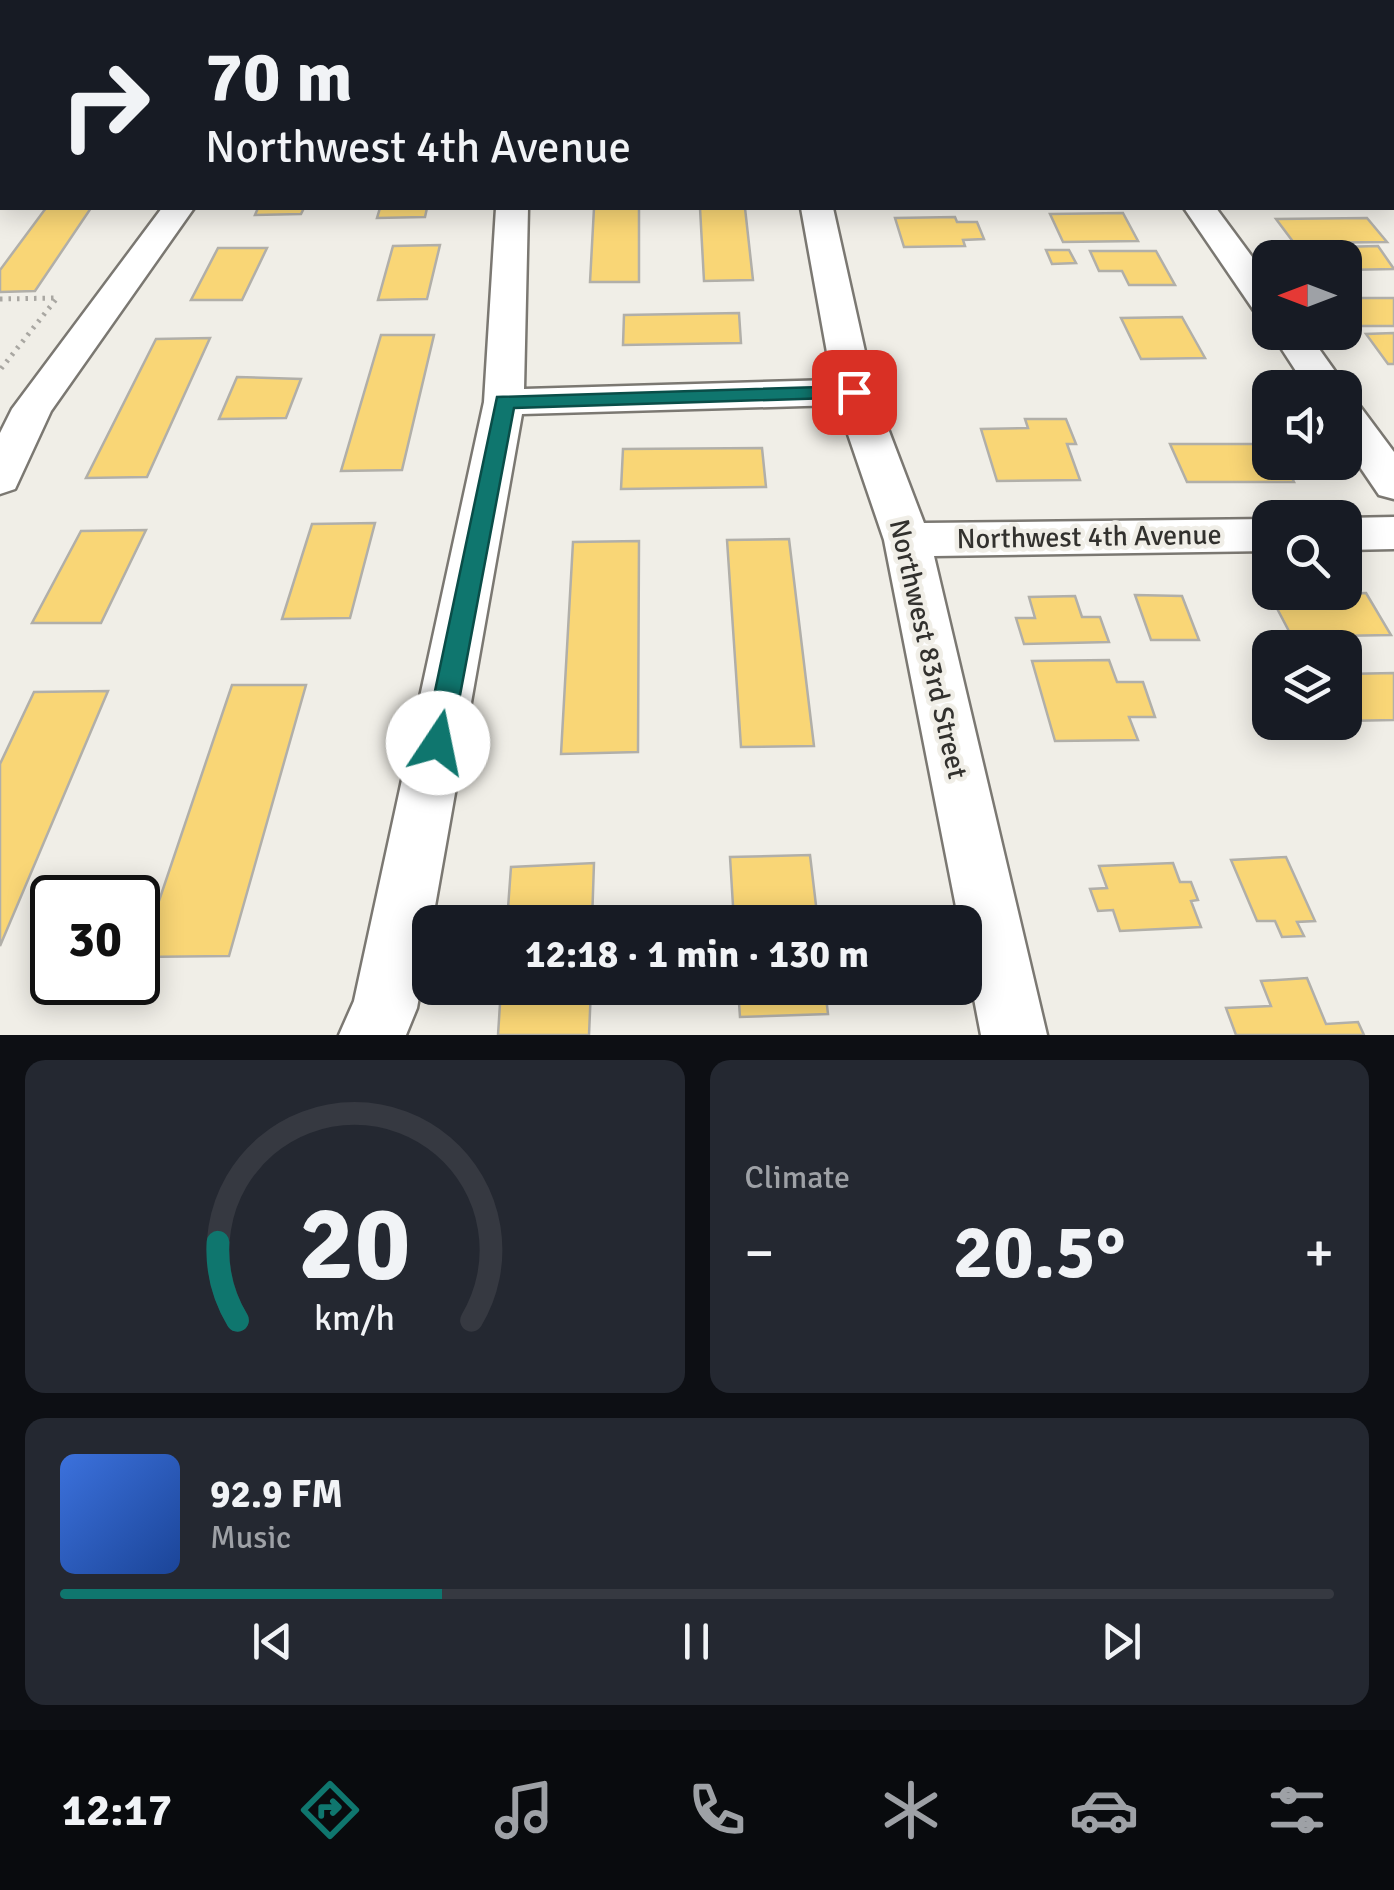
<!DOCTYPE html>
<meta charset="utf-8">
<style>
:root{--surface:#171b24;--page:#242831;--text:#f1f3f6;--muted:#9ea1a6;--line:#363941;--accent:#0f766e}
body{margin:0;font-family:Signika,sans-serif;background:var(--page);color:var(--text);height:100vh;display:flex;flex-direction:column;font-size:38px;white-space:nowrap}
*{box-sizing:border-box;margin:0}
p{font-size:32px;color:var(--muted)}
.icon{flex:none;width:55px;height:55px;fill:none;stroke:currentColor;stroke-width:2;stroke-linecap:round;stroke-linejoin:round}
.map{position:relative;height:1035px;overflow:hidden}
.panel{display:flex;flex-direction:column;gap:25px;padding:25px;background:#0d0f14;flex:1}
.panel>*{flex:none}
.hud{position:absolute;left:0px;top:0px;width:1395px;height:210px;box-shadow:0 5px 25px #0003;background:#171b24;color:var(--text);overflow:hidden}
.needle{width:65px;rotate:270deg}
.fabs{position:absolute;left:1252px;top:240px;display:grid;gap:20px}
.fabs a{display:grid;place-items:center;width:110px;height:110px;border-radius:20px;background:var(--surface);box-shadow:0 5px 25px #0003;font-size:50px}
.speed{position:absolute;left:30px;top:875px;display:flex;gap:20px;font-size:50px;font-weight:700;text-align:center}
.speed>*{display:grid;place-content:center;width:130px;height:130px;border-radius:50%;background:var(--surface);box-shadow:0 5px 25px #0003;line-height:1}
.speed .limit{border:5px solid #111;border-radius:15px;background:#fff;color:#111}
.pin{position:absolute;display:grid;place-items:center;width:85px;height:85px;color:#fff;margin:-42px;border-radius:20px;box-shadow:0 5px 15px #0006}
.me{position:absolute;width:110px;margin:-55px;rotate:11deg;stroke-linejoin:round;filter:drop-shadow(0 0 8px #0008)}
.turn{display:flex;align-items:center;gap:35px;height:210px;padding:0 40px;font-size:45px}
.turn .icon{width:130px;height:130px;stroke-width:2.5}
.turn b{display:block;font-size:70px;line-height:85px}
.big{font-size:75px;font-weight:800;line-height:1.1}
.panel .tile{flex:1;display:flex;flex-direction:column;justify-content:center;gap:15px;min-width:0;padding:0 35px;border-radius:20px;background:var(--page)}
.panel .dial{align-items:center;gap:0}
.dial svg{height:260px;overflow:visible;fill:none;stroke:var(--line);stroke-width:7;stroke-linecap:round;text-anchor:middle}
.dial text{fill:var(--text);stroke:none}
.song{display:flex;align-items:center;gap:30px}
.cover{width:120px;height:120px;border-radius:15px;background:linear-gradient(135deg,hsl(220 70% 55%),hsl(220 70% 35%))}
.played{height:10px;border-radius:5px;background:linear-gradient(90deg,var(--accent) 30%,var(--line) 30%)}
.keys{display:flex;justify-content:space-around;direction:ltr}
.heat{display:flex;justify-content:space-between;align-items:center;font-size:55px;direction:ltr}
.panel .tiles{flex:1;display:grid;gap:25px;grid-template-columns:1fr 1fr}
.tile:last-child{grid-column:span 2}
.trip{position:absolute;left:412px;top:905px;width:570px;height:100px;border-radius:20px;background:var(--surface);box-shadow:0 5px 25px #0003;font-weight:800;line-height:100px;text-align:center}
.dock{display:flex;height:160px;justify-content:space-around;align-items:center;background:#090b0e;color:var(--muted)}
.dock .icon{width:70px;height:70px}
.dock .current{color:var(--accent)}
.dock b{font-size:45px;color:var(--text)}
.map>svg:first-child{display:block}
</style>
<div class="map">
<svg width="1394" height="1035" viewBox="0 0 1394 1035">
<rect width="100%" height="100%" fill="#f0eee7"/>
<g fill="#f9d676" stroke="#b1afa9" stroke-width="2.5">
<polygon points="108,0 239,0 106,2"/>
<polygon points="588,0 717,0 717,2 587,2"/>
<polygon points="1132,0 1257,0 1259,2 1134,2"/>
<polygon points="46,208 91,208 35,291 0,292 0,270"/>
<polygon points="258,208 304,208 301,214 255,215"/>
<polygon points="380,208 427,208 425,217 377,218"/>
<polygon points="594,208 639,208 639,282 590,282"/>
<polygon points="700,208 745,208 753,280 704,281"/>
<polygon points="1123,213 1138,241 1063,242 1050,214"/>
<polygon points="955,217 957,222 977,222 984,239 963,240 965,246 904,247 895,218"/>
<polygon points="1367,218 1387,242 1294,243 1276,219"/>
<polygon points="440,245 427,299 378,300 393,246"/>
<polygon points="1378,246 1394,269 1345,270 1349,258 1340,247"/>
<polygon points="218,248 267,248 242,300 191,300"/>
<polygon points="1046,250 1069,250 1076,263 1052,264"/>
<polygon points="1090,251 1156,251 1175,285 1129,285 1122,271 1099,271"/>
<polygon points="1346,298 1394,298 1394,326 1360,326 1347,309 1353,309"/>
<polygon points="739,313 741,343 623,345 624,315"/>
<polygon points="1182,317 1205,358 1141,359 1121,318"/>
<polygon points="1394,333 1394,364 1388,364 1366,334"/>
<polygon points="381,335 434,335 402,470 341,471"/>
<polygon points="210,338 147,477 86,478 156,339"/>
<polygon points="237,377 301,379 286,418 219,419"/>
<polygon points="1025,419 1066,419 1076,444 1067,444 1080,480 997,481 981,429 1028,428"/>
<polygon points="1170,444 1270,444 1270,462 1284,462 1294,482 1187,482"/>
<polygon points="762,448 766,487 621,489 623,449"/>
<polygon points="375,523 350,618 282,619 312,524"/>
<polygon points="146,530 101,623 32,623 81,531"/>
<polygon points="789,539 814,746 741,747 727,540"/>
<polygon points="639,541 638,752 561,754 573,542"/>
<polygon points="1366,593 1391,635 1334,636 1339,646 1313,646 1306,635 1291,635 1270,595"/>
<polygon points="1135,595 1182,596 1199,640 1151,640"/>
<polygon points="1075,596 1082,617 1100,617 1109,642 1024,644 1016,618 1035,618 1029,597"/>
<polygon points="1109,660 1117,682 1143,682 1155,717 1129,717 1138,740 1055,741 1032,661"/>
<polygon points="1394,673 1394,720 1345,721 1345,674"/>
<polygon points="232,685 306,685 229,956 140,957"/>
<polygon points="108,691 0,946 0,764 34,692"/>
<polygon points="810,855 818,922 734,922 730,857"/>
<polygon points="1286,857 1315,921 1297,922 1304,936 1282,937 1275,921 1257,921 1231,860"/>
<polygon points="594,863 592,922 507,922 511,867"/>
<polygon points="1173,863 1180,882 1191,882 1198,900 1191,901 1201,927 1120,931 1113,910 1098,911 1090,889 1107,888 1099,866"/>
<polygon points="1307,978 1326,1024 1358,1022 1364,1035 1236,1035 1226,1008 1271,1006 1261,981"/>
<polygon points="501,988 591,988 589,1035 498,1035"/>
<polygon points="738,988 825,988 828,1014 740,1017"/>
</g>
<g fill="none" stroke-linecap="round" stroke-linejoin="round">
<defs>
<polygon id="service" points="913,0 926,0 927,2 915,2"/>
<g id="minor">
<rect x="759" y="0" width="24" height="2"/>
<polygon points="2,33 2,50 0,51 0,34"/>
<polygon points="1394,42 1394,58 1392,59 1392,42"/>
<polygon points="162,208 194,208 51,411 15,489 0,494 0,433 12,409"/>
<polygon points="496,208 528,208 524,389 832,380 801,208 833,208 874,392 924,523 1270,519 1270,551 934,556 1047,1035 981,1035 965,952 965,922 959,922 884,540 838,405 522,414 417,1008 406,1035 339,1035 354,1001 484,402"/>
<polygon points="1184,208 1216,208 1270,281 1270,318 1257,315"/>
<polygon points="1270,331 1307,332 1347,388 1345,391 1307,388"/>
<polygon points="1345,401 1359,405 1394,452 1394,499 1379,495 1345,445"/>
<polygon points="1394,517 1394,549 1345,550 1345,518"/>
</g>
<polygon id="primary" points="1350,0 1382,0 1383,2 1352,2"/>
</defs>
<use href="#service" stroke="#7b7872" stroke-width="6"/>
<use href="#minor" stroke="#7b7872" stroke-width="5"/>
<use href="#primary" stroke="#7b7872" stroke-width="5"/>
<polyline stroke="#a9a7a2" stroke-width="5" stroke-dasharray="2.5 6" stroke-linecap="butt" points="0,299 57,298 0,370"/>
<use href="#service" fill="#fff" fill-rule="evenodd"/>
<use href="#minor" fill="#fff" fill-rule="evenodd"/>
<use href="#primary" fill="#fff" fill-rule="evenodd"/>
</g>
<polygon fill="#0f766e" stroke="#0a4d48" stroke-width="2.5" points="854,386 861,388 861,397 514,408 451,743 447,751 428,751 424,743 497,397"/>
<g text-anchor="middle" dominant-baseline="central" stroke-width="9" stroke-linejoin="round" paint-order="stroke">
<g font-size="28" fill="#32312e" stroke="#f0eee7">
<text transform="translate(1089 537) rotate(-1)">Northwest 4th Avenue</text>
<text transform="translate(928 649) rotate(77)">Northwest 83rd Street</text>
</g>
</g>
</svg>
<div class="fabs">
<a><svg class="needle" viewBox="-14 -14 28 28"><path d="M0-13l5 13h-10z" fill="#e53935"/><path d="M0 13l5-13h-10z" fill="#9ea1a6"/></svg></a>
<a><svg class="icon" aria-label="sound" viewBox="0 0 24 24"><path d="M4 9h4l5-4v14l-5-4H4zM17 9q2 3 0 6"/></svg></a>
<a><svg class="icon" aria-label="search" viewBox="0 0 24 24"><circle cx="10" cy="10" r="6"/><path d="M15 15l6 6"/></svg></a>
<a><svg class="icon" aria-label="layers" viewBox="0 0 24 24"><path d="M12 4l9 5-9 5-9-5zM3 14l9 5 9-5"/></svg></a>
</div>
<div class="speed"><div class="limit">30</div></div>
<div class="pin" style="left:854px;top:392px;background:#d93025"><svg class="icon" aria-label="arrive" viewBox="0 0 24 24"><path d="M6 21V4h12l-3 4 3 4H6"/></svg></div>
<svg class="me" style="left:438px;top:743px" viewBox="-20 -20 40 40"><circle r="19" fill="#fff"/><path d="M0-13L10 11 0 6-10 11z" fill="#0f766e"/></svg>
<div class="trip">12:18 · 1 min · 130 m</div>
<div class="hud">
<div class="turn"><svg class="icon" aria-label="right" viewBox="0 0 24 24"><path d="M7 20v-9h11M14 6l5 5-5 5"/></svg><div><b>70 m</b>Northwest 4th Avenue</div></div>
</div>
</div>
<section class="panel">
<div class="tiles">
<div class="tile dial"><svg viewBox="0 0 100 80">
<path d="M14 69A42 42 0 1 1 86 69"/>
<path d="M14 69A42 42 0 0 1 8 45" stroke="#0f766e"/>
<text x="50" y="56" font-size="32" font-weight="700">20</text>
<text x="50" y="72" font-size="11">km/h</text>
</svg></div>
<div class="tile"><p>Climate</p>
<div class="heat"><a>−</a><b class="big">20.5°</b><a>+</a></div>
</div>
<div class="tile">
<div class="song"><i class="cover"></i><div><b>92.9 FM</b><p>Music</p></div></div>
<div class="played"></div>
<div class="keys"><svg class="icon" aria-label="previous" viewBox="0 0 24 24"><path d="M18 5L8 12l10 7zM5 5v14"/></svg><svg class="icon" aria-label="pause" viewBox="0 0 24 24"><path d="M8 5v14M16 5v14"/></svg><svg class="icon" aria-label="next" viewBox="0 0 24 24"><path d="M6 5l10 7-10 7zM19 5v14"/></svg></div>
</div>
</div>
</section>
<nav class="dock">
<b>12:17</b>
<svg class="icon current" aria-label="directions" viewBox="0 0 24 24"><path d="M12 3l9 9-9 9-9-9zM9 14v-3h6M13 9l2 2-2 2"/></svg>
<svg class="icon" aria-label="music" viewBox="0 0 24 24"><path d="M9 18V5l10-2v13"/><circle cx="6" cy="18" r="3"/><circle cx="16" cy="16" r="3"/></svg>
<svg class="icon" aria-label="phone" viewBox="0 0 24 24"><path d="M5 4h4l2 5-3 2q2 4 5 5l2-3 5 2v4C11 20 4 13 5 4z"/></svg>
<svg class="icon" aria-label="climate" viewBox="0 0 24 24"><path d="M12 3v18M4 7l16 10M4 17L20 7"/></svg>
<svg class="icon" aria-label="car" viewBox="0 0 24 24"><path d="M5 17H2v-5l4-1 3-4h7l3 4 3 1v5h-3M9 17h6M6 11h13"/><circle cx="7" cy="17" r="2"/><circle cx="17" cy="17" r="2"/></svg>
<svg class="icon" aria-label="filters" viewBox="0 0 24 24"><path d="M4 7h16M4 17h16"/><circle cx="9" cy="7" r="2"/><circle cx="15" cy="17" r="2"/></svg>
</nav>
